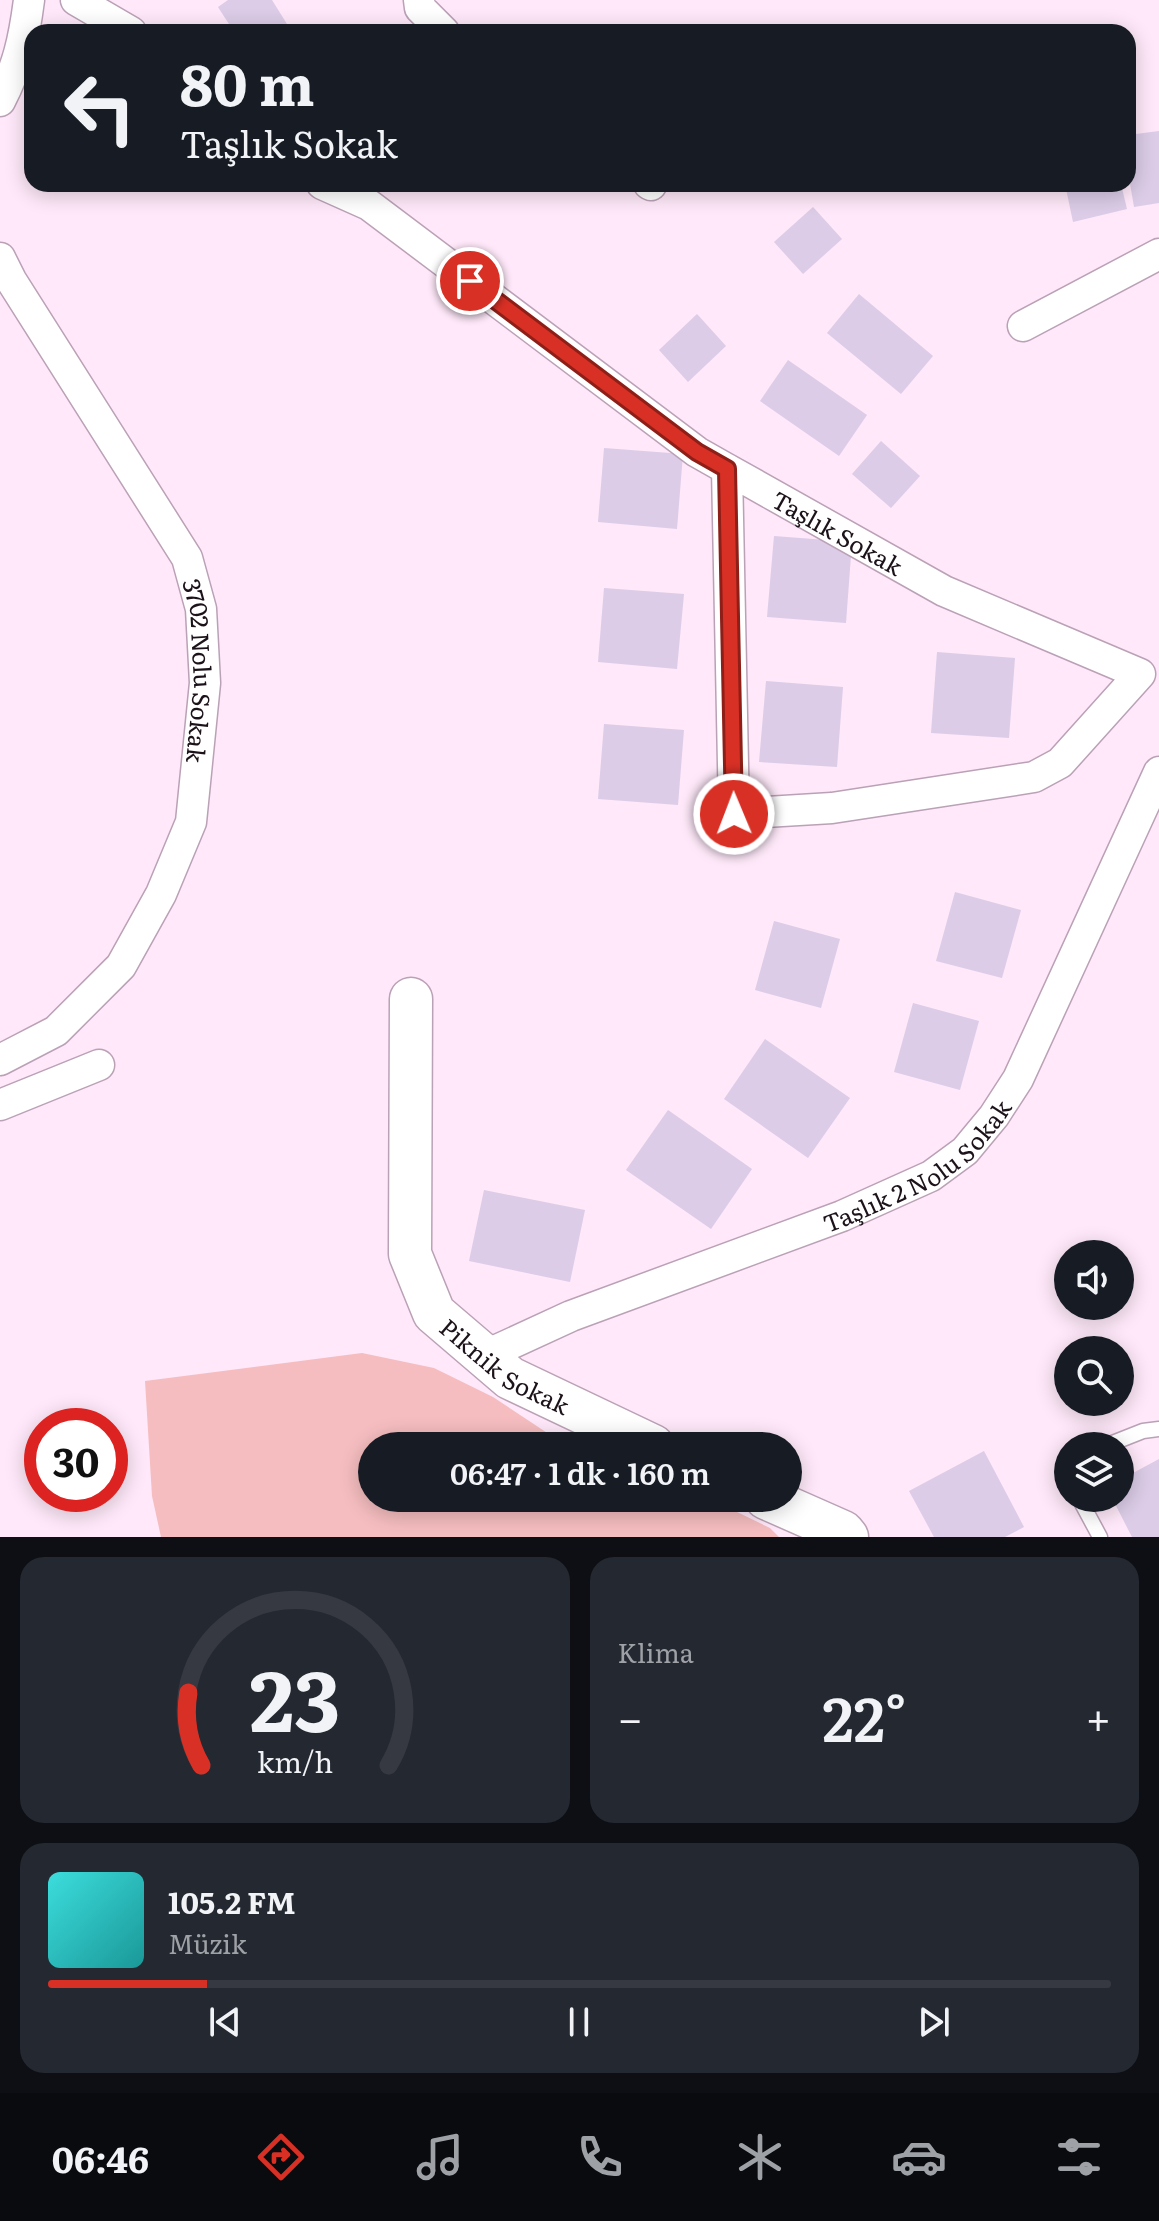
<!DOCTYPE html>
<html lang="tr">
<meta charset="utf-8">
<style>
:root{--surface:#171b24;--page:#242831;--text:#f1f3f6;--muted:#9ea1a6;--line:#363941;--accent:#d93025}
body{margin:0;font-family:Literata,serif;background:var(--page);color:var(--text);height:100vh;display:flex;flex-direction:column;font-size:30px;white-space:nowrap}
*{box-sizing:border-box;margin:0}
p{font-size:26px;color:var(--muted)}
.icon{flex:none;width:44px;height:44px;fill:none;stroke:currentColor;stroke-width:2;stroke-linecap:round;stroke-linejoin:round}
.map{position:relative;height:1537px;overflow:hidden}
.details{display:flex;flex-direction:column;gap:20px;padding:20px;background:#0d0f14;flex:1}
.details>*{flex:none}
.hud{position:absolute;left:24px;top:24px;width:1112px;height:168px;border-radius:24px;box-shadow:0 4px 20px #0003;background:#171b24;color:var(--text);overflow:hidden}
.tools{position:absolute;left:1054px;top:1240px;display:grid;gap:16px}
.tools a{display:grid;place-items:center;width:80px;height:80px;border-radius:50%;background:var(--surface);box-shadow:0 4px 20px #0003;font-size:40px}
.speed{position:absolute;left:24px;top:1408px;display:flex;gap:16px;font-size:40px;font-weight:700;text-align:center}
.speed>*{display:grid;place-content:center;width:104px;height:104px;border-radius:50%;background:var(--surface);box-shadow:0 4px 20px #0003;line-height:1}
.speed .limit{border:12px solid #d22;background:#fff;color:#111}
.pin{position:absolute;display:grid;place-items:center;width:68px;height:68px;color:#fff;margin:-34px;border:4px solid #fff;border-radius:50%;box-shadow:0 2px 8px #0007}
.me{position:absolute;width:88px;margin:-44px;rotate:359deg;stroke-linejoin:round;filter:drop-shadow(0 0 6px #0008)}
.turn{display:flex;align-items:center;gap:28px;height:168px;padding:0 24px;font-size:36px}
.turn .icon{width:104px;height:104px;stroke-width:2.5}
.turn b{display:block;font-size:56px;line-height:68px}
.big{font-size:60px;font-weight:600;line-height:1.1}
.details .widget{flex:1;display:flex;flex-direction:column;justify-content:center;gap:12px;min-width:0;padding:0 28px;border-radius:24px;background:var(--page)}
.details .dial{align-items:center;gap:0}
.dial svg{height:208px;overflow:visible;fill:none;stroke:var(--line);stroke-width:7;stroke-linecap:round;text-anchor:middle}
.dial text{fill:var(--text);stroke:none}
.song{display:flex;align-items:center;gap:24px}
.cover{width:96px;height:96px;border-radius:12px;background:linear-gradient(135deg,hsl(180 70% 55%),hsl(180 70% 35%))}
.played{height:8px;border-radius:4px;background:linear-gradient(90deg,var(--accent) 15%,var(--line) 15%)}
.keys{display:flex;justify-content:space-around;direction:ltr}
.heat{display:flex;justify-content:space-between;align-items:center;font-size:44px;direction:ltr}
.details .tiles{flex:1;display:grid;gap:20px;grid-template-columns:1fr 1fr}
.widget:last-child{grid-column:span 2}
.trip{position:absolute;left:358px;top:1432px;width:444px;height:80px;border-radius:40px;background:var(--surface);box-shadow:0 4px 20px #0003;font-weight:600;line-height:80px;text-align:center}
.dock{display:flex;height:128px;justify-content:space-around;align-items:center;background:#090b0e;color:var(--muted)}
.dock .icon{width:56px;height:56px}
.dock .active{color:var(--accent)}
.dock b{font-size:36px;color:var(--text)}
.map>svg:first-child{display:block}
</style>
<div class="map">
<svg width="1159" height="1537" viewBox="0 0 1159 1537">
<rect width="100%" height="100%" fill="#fee8f9"/>
<polygon fill="#f5bdbf" points="362,1353 434,1368 493,1397 567,1446 372,1446 372,1498 708,1498 770,1528 779,1537 161,1537 152,1496 145,1381"/>
<g fill="#dccce7">
<polygon points="228,0 272,0 292,32 234,32 218,7"/>
<polygon points="1159,131 1159,203 1134,207 1128,172 1128,135"/>
<polygon points="1065,184 1121,184 1127,209 1073,222"/>
<polygon points="813,207 842,239 803,274 774,242"/>
<polygon points="859,294 933,356 901,394 827,333"/>
<polygon points="697,314 726,346 688,382 659,350"/>
<polygon points="788,360 867,415 839,456 760,401"/>
<polygon points="881,441 920,476 891,508 852,474"/>
<polygon points="604,448 683,454 677,529 598,522"/>
<polygon points="774,536 852,542 846,623 767,617"/>
<polygon points="604,588 684,594 677,669 598,662"/>
<polygon points="937,652 1015,658 1009,738 931,733"/>
<polygon points="766,681 843,687 837,767 759,762"/>
<polygon points="604,724 684,730 678,805 598,799"/>
<polygon points="955,892 1021,910 1002,978 936,961"/>
<polygon points="774,921 840,939 821,1008 755,990"/>
<polygon points="913,1003 979,1021 960,1090 894,1072"/>
<polygon points="765,1039 850,1098 808,1158 724,1099"/>
<polygon points="668,1110 752,1169 711,1229 626,1170"/>
<polygon points="484,1190 585,1210 570,1282 469,1261"/>
<polygon points="984,1451 1024,1527 1005,1537 934,1537 909,1491"/>
<polygon points="1159,1459 1159,1537 1132,1537 1112,1498 1120,1498 1120,1480"/>
</g>
<g fill="none" stroke-linecap="round" stroke-linejoin="round">
<defs>
<g id="lane">
<polyline points="1105,1446 1143,1431 1159,1429"/>
<polyline points="1079,1498 1100,1537"/>
</g>
<g id="street">
<polyline points="76,0 131,32"/>
<polyline points="419,0 420,8 444,32"/>
<path d="M0 101C18 66 24 39 29 0"/>
<path id="s1" d="M322 184 369 205 697 452 727 469 944 591 1140 674 1060 763 1034 777 832 808 734 814 727 469"/>
<polyline points="649,184 651,185"/>
<path id="s2" d="M0 258 11 280 187 558 201 609 205 683 191 822 161 894 121 966 56 1031 0 1060"/>
<polyline points="1023,326 1159,254"/>
<polyline points="0,1105 99,1065"/>
<path id="s3" d="M484 1356 571 1316 842 1216 931 1176 965 1151 994 1116 1018 1079 1159 772"/>
</g>
<g id="secondary">
<path id="s4" d="M411 999 410 1254 434 1313 510 1378 653 1446"/>
<polyline points="766,1498 843,1532 847,1537"/>
</g>
</defs>
<use href="#lane" stroke="#bba1b6" stroke-width="17"/>
<use href="#street" stroke="#bba1b6" stroke-width="33"/>
<use href="#secondary" stroke="#bba1b6" stroke-width="45"/>
<use href="#lane" stroke="#fff" stroke-width="14"/>
<use href="#street" stroke="#fff" stroke-width="30"/>
<use href="#secondary" stroke="#fff" stroke-width="42"/>
</g>
<g fill="none" stroke-linecap="round" stroke-linejoin="round">
<defs>
<polyline id="route" points="470,281 697,452 727,469 734,814"/>
</defs>
<use href="#route" stroke="#8d1f18" stroke-width="20"/>
<use href="#route" stroke="#d93025" stroke-width="14"/>
</g>
<g text-anchor="middle" dominant-baseline="central" stroke-width="7" stroke-linejoin="round" paint-order="stroke">
<g font-size="24" fill="#1c131a" stroke="#fff">
<text stroke="none"><textPath href="#s1" startOffset="624">Taşlık Sokak</textPath></text>
<text stroke="none"><textPath href="#s2" startOffset="468">3702 Nolu Sokak</textPath></text>
<text stroke="none"><textPath href="#s3" startOffset="476">Taşlık 2 Nolu Sokak</textPath></text>
<text stroke="none"><textPath href="#s4" startOffset="408">Piknik Sokak</textPath></text>
</g>
</g>
</svg>
<div class="tools">
<a><svg class="icon" aria-label="sound" viewBox="0 0 24 24"><path d="M4 9h4l5-4v14l-5-4H4zM17 9q2 3 0 6"/></svg></a>
<a><svg class="icon" aria-label="search" viewBox="0 0 24 24"><circle cx="10" cy="10" r="6"/><path d="M15 15l6 6"/></svg></a>
<a><svg class="icon" aria-label="layers" viewBox="0 0 24 24"><path d="M12 4l9 5-9 5-9-5zM3 14l9 5 9-5"/></svg></a>
</div>
<div class="speed"><div class="limit">30</div></div>
<div class="pin" style="left:470px;top:281px;background:#d93025"><svg class="icon" aria-label="arrive" viewBox="0 0 24 24"><path d="M6 21V4h12l-3 4 3 4H6"/></svg></div>
<svg class="me" style="left:734px;top:814px" viewBox="-20 -20 40 40"><circle r="17" fill="#d93025" stroke="#fff" stroke-width="3"/><path d="M0-11L8 9 0 5-8 9z" fill="#fff"/></svg>
<div class="trip">06:47 · 1 dk · 160 m</div>
<div class="hud">
<div class="turn"><svg class="icon" aria-label="left" viewBox="0 0 24 24"><path d="M17 20v-9H6M10 6l-5 5 5 5"/></svg><div><b>80 m</b>Taşlık Sokak</div></div>
</div>
</div>
<section class="details">
<div class="tiles">
<div class="widget dial"><svg viewBox="0 0 100 80">
<path d="M14 69A42 42 0 1 1 86 69"/>
<path d="M14 69A42 42 0 0 1 9 41" stroke="#d93025"/>
<text x="50" y="56" font-size="32" font-weight="700">23</text>
<text x="50" y="72" font-size="11">km/h</text>
</svg></div>
<div class="widget"><p>Klima</p>
<div class="heat"><a>−</a><b class="big">22°</b><a>+</a></div>
</div>
<div class="widget">
<div class="song"><i class="cover"></i><div><b>105.2 FM</b><p>Müzik</p></div></div>
<div class="played"></div>
<div class="keys"><svg class="icon" aria-label="previous" viewBox="0 0 24 24"><path d="M18 5L8 12l10 7zM5 5v14"/></svg><svg class="icon" aria-label="pause" viewBox="0 0 24 24"><path d="M8 5v14M16 5v14"/></svg><svg class="icon" aria-label="next" viewBox="0 0 24 24"><path d="M6 5l10 7-10 7zM19 5v14"/></svg></div>
</div>
</div>
</section>
<nav class="dock">
<b>06:46</b>
<svg class="icon active" aria-label="directions" viewBox="0 0 24 24"><path d="M12 3l9 9-9 9-9-9zM9 14v-3h6M13 9l2 2-2 2"/></svg>
<svg class="icon" aria-label="music" viewBox="0 0 24 24"><path d="M9 18V5l10-2v13"/><circle cx="6" cy="18" r="3"/><circle cx="16" cy="16" r="3"/></svg>
<svg class="icon" aria-label="phone" viewBox="0 0 24 24"><path d="M5 4h4l2 5-3 2q2 4 5 5l2-3 5 2v4C11 20 4 13 5 4z"/></svg>
<svg class="icon" aria-label="climate" viewBox="0 0 24 24"><path d="M12 3v18M4 7l16 10M4 17L20 7"/></svg>
<svg class="icon" aria-label="car" viewBox="0 0 24 24"><path d="M5 17H2v-5l4-1 3-4h7l3 4 3 1v5h-3M9 17h6M6 11h13"/><circle cx="7" cy="17" r="2"/><circle cx="17" cy="17" r="2"/></svg>
<svg class="icon" aria-label="filters" viewBox="0 0 24 24"><path d="M4 7h16M4 17h16"/><circle cx="9" cy="7" r="2"/><circle cx="15" cy="17" r="2"/></svg>
</nav>
